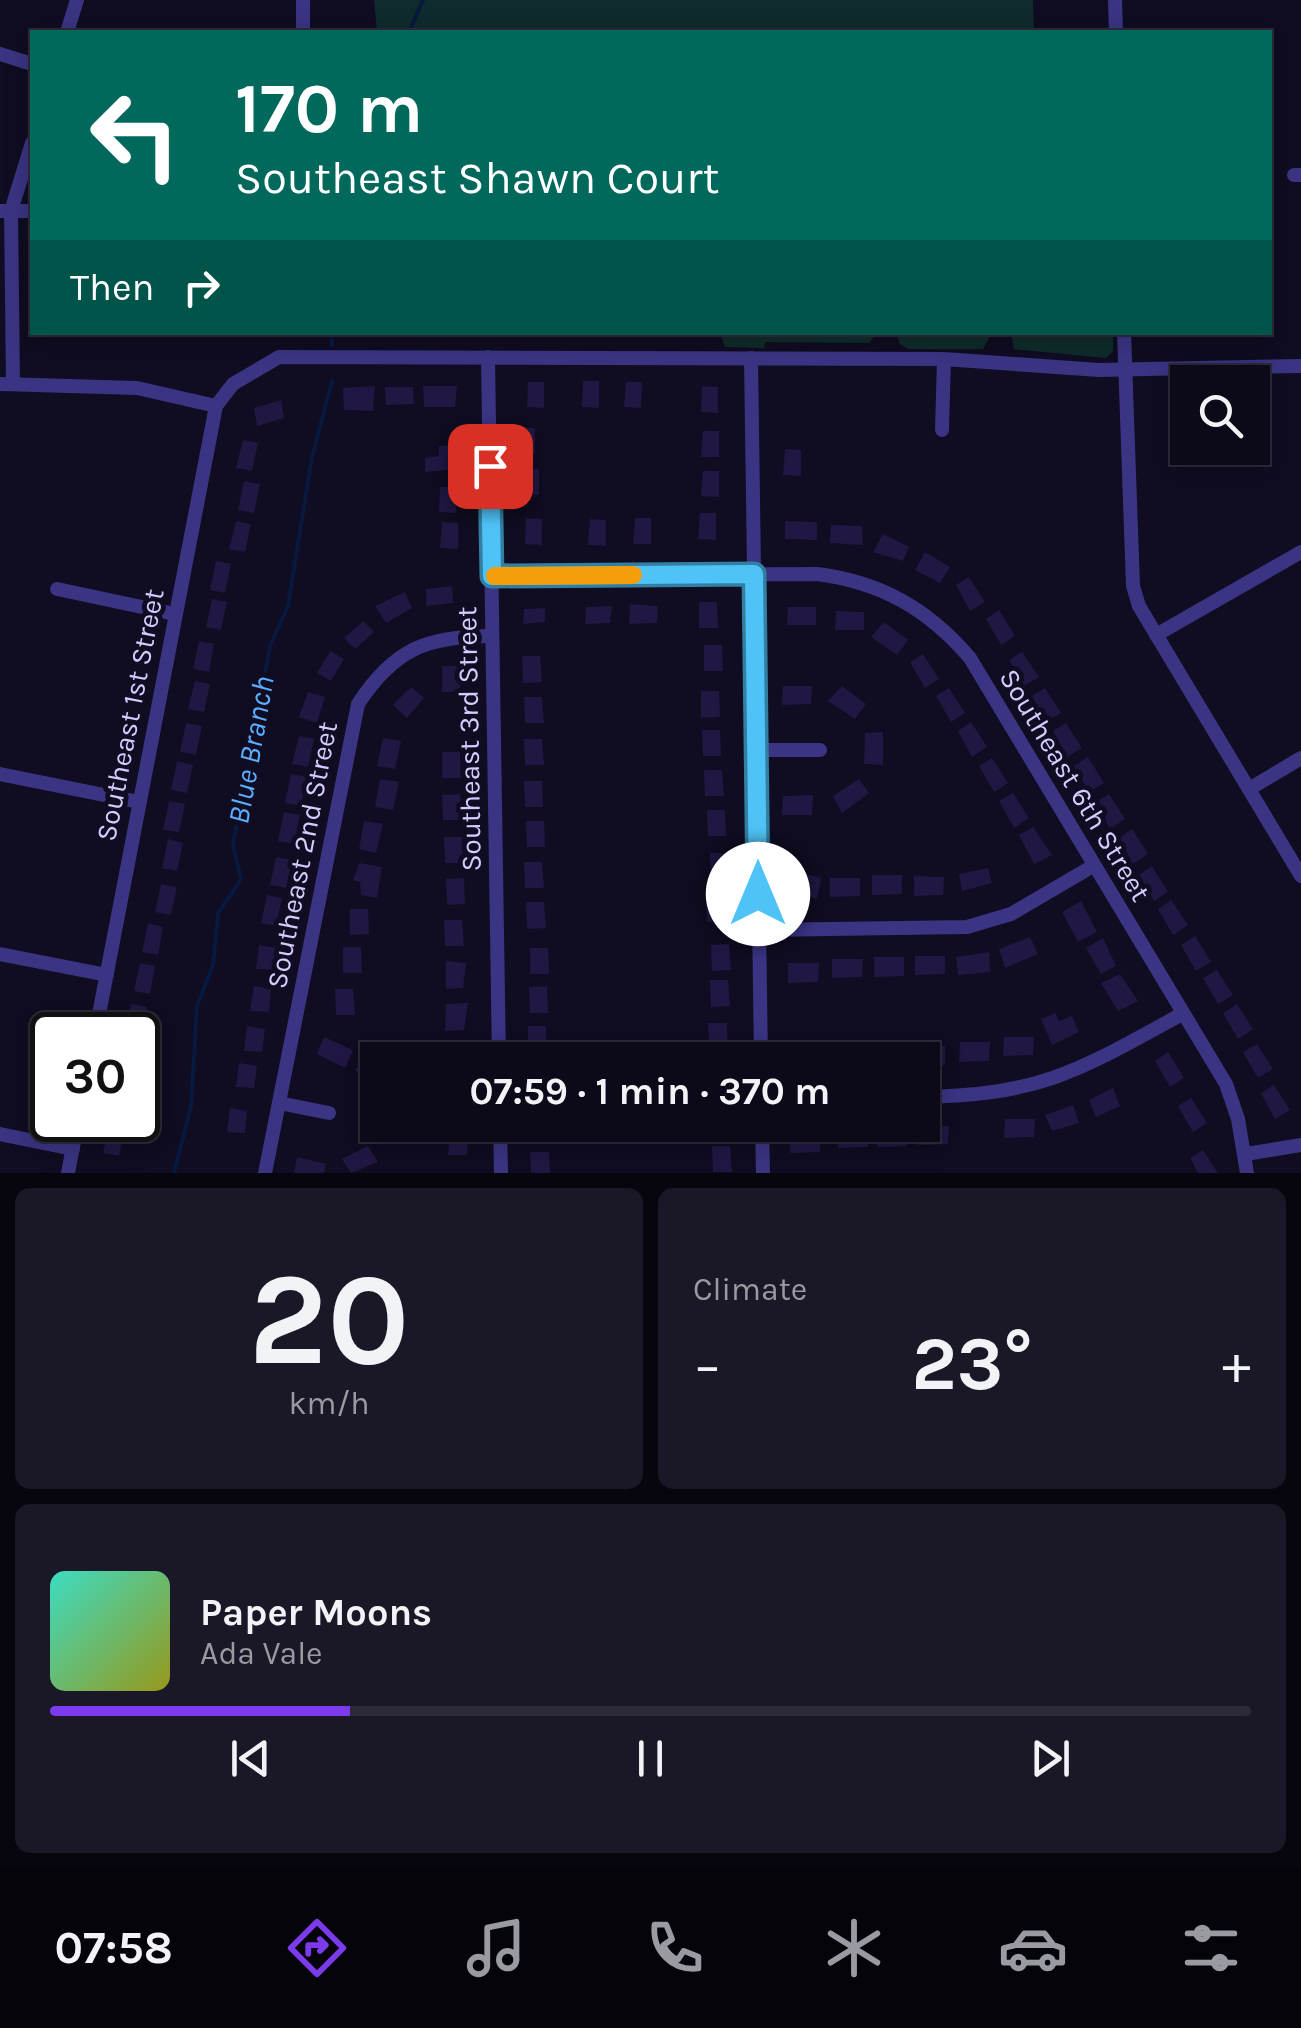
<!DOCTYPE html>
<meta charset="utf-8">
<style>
:root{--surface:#0c0919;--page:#1a1726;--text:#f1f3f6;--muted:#9a9aa2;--line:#2c2a38;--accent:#7c3aed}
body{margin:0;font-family:Karla,sans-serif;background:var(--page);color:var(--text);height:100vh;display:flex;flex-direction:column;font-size:38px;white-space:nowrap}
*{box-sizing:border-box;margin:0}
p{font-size:32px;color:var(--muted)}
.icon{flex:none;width:55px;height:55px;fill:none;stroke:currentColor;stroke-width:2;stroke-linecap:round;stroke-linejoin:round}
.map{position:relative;height:1173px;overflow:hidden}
.side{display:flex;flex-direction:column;gap:15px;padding:15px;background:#07050e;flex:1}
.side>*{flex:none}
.guide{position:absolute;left:30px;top:30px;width:1242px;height:305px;border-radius:0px;box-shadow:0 5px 25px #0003,0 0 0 2px var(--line);background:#00695c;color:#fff;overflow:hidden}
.fabs{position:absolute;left:1170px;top:365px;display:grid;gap:20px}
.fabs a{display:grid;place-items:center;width:100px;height:100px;border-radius:0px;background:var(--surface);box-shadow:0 5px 25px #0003,0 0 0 2px var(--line);font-size:50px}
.speed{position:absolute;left:30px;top:1012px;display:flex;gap:20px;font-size:50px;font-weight:700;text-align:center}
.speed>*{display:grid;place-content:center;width:130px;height:130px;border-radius:50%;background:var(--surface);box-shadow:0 5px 25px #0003,0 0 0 2px var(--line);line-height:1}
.speed .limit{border:5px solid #111;border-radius:15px;background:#fff;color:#111}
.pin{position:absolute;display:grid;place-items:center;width:85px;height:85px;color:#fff;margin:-42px;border-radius:20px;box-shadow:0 5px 15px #0006}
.me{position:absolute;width:110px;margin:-55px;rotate:0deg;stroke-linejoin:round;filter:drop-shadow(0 0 8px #0008)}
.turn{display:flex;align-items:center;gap:35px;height:210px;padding:0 40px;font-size:45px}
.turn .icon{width:130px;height:130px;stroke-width:2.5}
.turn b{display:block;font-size:70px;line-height:85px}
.then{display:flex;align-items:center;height:95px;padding:0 40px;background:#0003;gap:20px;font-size:38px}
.big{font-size:75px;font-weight:700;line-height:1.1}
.side .widget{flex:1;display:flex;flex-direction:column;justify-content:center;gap:15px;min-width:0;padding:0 35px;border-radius:15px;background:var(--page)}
.side .dial{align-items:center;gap:0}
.dial b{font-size:130px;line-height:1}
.song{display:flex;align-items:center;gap:30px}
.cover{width:120px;height:120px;border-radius:15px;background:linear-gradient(135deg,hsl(170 70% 55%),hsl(60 70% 35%))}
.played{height:10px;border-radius:5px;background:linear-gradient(90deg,var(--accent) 25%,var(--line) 25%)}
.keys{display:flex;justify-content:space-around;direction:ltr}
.heat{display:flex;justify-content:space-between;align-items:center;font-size:55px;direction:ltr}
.side .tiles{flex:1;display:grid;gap:15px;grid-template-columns:1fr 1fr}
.widget:last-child{grid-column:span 2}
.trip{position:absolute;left:360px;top:1042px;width:580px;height:100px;border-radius:0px;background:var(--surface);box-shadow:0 5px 25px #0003,0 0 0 2px var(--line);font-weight:700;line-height:100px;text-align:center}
.menu{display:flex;height:160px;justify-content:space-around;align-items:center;background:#05040a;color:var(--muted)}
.menu .icon{width:70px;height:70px}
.menu .selected{color:var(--accent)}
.menu b{font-size:45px;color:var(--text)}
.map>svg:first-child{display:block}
</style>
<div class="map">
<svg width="1301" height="1173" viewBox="0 0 1301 1173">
<rect width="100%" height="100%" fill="#100c21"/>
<g fill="#0f2b2b">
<polygon points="374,0 1033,0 1034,32 377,32"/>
<polygon points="720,333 877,333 869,343 765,342 764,348 725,347"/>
<polygon points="896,333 896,332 992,333 983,349 908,349 900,344"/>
<polygon points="1011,333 1113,333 1113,351 1106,358 1014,349"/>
</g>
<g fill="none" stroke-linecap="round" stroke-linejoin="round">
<g stroke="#07193f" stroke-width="4">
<polyline points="409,32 423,0"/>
<polyline points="331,332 332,345"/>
<polyline points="174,1173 191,1107 197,1006 213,965 218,913 241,880 233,844 270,646 288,606 312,457 332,381"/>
</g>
</g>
<g fill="#211743">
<polygon points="583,381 599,381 599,408 582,407"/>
<polygon points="528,382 544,382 544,408 527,407"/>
<polygon points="626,382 642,382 641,408 624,407"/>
<polygon points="375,386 373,411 344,410 343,388"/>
<polygon points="423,386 457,386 455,407 424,407"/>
<polygon points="702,386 718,387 718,413 701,412"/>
<polygon points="385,387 413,387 414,404 386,405"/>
<polygon points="281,400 284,418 257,426 254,408"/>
<polygon points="519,428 535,428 535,454 518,454"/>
<polygon points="703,431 719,431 719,457 701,457"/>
<polygon points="243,440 258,443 252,471 236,468"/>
<polygon points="457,445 456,469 425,472 425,458 439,456 439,446"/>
<polygon points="785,449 801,450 801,476 783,475"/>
<polygon points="523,469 539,469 539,495 521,494"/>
<polygon points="703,471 719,471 719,497 701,496"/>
<polygon points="244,481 260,484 254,513 238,510"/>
<polygon points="440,487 456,487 456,513 439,512"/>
<polygon points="700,513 716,513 716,540 698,539"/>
<polygon points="526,518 542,519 542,545 525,544"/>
<polygon points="635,518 651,518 651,544 633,544"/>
<polygon points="590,519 606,520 606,546 588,545"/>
<polygon points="236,521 251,524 245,552 229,549"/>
<polygon points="785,521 817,522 817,540 785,539"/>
<polygon points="442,522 458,523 458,549 440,548"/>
<polygon points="831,525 862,526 863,545 830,543"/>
<polygon points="883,534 909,547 903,561 873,552"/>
<polygon points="925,552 950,567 940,583 915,570"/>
<polygon points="216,561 231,564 225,593 210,590"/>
<polygon points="969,577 985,602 970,611 956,585"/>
<polygon points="452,586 453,603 426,606 426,589"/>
<polygon points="405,592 412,608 386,623 375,606"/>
<polygon points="212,599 227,602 221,630 206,627"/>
<polygon points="699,602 717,602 718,628 699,628"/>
<polygon points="630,604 658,606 657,623 629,624"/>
<polygon points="612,606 610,623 585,624 586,607"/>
<polygon points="788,607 816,607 816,625 787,625"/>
<polygon points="545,608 545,622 523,624 524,609"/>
<polygon points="999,610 1015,636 1001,645 986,619"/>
<polygon points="836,611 864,612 864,630 835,630"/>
<polygon points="363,621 374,632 355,649 344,638"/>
<polygon points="884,622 908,640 897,655 871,637"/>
<polygon points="199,641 214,644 209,672 193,669"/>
<polygon points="704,645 722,645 723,671 704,671"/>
<polygon points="330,651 344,659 331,681 317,673"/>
<polygon points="1022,652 1039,677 1024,686 1009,660"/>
<polygon points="923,654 939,679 925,688 910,662"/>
<polygon points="522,656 540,656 542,682 523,683"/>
<polygon points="442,666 459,666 461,692 442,692"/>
<polygon points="195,681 210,684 204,712 188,709"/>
<polygon points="783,686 812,686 811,704 782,705"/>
<polygon points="842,686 866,704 855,719 828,701"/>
<polygon points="411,687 424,698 407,718 393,705"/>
<polygon points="949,688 965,713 951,722 936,696"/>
<polygon points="1045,688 1061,713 1046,722 1032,696"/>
<polygon points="701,691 719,691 720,717 701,718"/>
<polygon points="308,692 325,697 317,723 299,717"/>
<polygon points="524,697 542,697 544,723 525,723"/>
<polygon points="971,722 987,747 972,757 958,731"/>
<polygon points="186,723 202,726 196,755 180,752"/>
<polygon points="1066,723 1082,748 1067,757 1053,731"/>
<polygon points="702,730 720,730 721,756 703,756"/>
<polygon points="883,732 883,765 864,764 865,733"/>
<polygon points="299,736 314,739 308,767 292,764"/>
<polygon points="383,738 401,741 395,769 377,766"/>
<polygon points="524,739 542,739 544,765 525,765"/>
<polygon points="442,752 460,752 461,778 442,778"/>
<polygon points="1088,757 1104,783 1089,792 1074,766"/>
<polygon points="992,758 1008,783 994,792 979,766"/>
<polygon points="177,761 193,765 187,793 171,790"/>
<polygon points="704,770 722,770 724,796 705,796"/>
<polygon points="291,774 307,777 301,806 285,803"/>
<polygon points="380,779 399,782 393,810 375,807"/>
<polygon points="859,779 869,793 842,813 833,796"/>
<polygon points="524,781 542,781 543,807 525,807"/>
<polygon points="1013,793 1029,818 1014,828 999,801"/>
<polygon points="460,794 462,820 443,820 442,795"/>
<polygon points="1109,794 1125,819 1110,829 1096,802"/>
<polygon points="813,795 812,815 782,815 783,796"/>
<polygon points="169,801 185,804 179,832 163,830"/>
<polygon points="707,810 725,810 726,836 708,836"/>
<polygon points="284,812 300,815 294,844 278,841"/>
<polygon points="364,821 383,824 376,853 359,849"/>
<polygon points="526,821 544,821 545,847 527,847"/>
<polygon points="1033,827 1052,855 1034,864 1019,835"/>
<polygon points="1132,829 1148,854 1133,864 1119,838"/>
<polygon points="444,837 462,837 464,863 445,863"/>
<polygon points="168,839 183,843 177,871 162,868"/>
<polygon points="710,853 728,853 729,879 711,880"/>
<polygon points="276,857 292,860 286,888 270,885"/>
<polygon points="524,862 542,862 544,888 525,888"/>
<polygon points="359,863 382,867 377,898 361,895 360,882 353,880"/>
<polygon points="1152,866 1168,892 1154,901 1139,875"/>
<polygon points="988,868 992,883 962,891 959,874"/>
<polygon points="791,870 821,878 817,899 785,889"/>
<polygon points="872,875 902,875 902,894 872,895"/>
<polygon points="914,876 944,877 943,895 914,896"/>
<polygon points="464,878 465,904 447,905 446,879"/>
<polygon points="830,878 860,878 860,896 830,897"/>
<polygon points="161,884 177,887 171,915 155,912"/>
<polygon points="267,895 282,898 276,926 261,923"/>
<polygon points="706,896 724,896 725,922 707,922"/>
<polygon points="1171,900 1188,925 1173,935 1158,909"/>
<polygon points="1081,901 1097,932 1078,942 1062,912"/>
<polygon points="526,902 544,902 546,928 527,929"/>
<polygon points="350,909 368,909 369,934 350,935"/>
<polygon points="444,920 462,920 464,946 445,946"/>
<polygon points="148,923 163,927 158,955 142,952"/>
<polygon points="1195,936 1211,962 1196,971 1181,945"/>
<polygon points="1030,937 1038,954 1005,968 999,949"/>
<polygon points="1103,938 1116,966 1101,974 1086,948"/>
<polygon points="729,944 731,970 712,971 711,945"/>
<polygon points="259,945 277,948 274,970 256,969"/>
<polygon points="343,947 361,947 362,973 343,973"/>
<polygon points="530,948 548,948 549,974 530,974"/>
<polygon points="989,952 990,972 958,975 956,957"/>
<polygon points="915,956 945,956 945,974 915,975"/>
<polygon points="874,957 904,957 904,976 874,977"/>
<polygon points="832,959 863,959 862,977 832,978"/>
<polygon points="446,961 466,963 463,988 446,989"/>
<polygon points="140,963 155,966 150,994 134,991"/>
<polygon points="788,963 819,963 818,982 788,983"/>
<polygon points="1217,970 1233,995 1218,1004 1203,978"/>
<polygon points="1120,974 1138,1001 1118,1011 1101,983"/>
<polygon points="710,980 728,980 730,1006 711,1007"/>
<polygon points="254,986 271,989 269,1012 250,1011"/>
<polygon points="547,986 548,1013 530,1013 529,987"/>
<polygon points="335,989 353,989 355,1015 336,1015"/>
<polygon points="468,1003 464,1030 445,1031 446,1004"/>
<polygon points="131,1004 147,1007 141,1035 125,1033"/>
<polygon points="1237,1004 1253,1029 1238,1039 1223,1013"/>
<polygon points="1055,1013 1059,1021 1072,1016 1079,1032 1052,1045 1041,1019"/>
<polygon points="708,1023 727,1023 728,1049 709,1049"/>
<polygon points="247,1026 265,1029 262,1052 244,1051"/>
<polygon points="528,1026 546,1026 547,1052 528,1052"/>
<polygon points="324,1037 353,1050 345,1068 317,1054"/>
<polygon points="1004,1037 1034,1037 1033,1055 1003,1056"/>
<polygon points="960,1042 990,1042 989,1061 959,1062"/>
<polygon points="1257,1044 1273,1069 1258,1078 1243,1052"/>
<polygon points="468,1045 466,1060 449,1060 448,1046"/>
<polygon points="873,1045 903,1045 902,1060 872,1060"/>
<polygon points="915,1046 945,1046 945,1065 922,1065 922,1060 915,1060"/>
<rect x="836" y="1047" width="30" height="13"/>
<rect x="789" y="1049" width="30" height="11"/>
<polygon points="1168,1052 1184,1078 1170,1087 1155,1061"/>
<polygon points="369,1059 378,1070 378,1088 370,1092 355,1069"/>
<polygon points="239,1063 257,1066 254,1088 236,1087"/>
<polygon points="1274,1085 1290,1110 1275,1119 1261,1093"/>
<polygon points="1113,1088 1120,1106 1096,1117 1089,1100"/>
<polygon points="1191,1098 1207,1123 1193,1132 1178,1106"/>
<polygon points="374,1105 378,1125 388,1125 385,1135 368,1132"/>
<polygon points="1073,1105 1079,1123 1052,1131 1045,1115"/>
<polygon points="230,1108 247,1111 245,1133 227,1132"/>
<polygon points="1005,1119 1035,1119 1034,1137 1004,1138"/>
<polygon points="109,1125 125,1128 119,1156 103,1153"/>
<polygon points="530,1125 549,1125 549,1135 530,1136"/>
<polygon points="713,1125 731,1125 732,1136 713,1136"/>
<polygon points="918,1126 949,1126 948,1144 918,1145"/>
<polygon points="450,1127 468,1127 467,1155 448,1155"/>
<polygon points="878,1127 908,1128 907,1146 877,1147"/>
<polygon points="838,1129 868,1129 868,1147 838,1148"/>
<polygon points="790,1133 820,1133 820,1152 790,1153"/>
<polygon points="368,1146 378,1162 351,1173 342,1159"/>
<polygon points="712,1146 730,1146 732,1172 713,1172"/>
<polygon points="1203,1150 1218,1173 1198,1173 1190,1158"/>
<polygon points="530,1152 549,1152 550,1173 531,1173"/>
<polygon points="297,1157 326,1164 324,1173 294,1173"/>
</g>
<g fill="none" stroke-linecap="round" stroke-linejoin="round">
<g stroke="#3a3483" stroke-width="14">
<polyline points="303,0 303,32"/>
<polyline points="1115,0 1116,32"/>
<polyline points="67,32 77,0"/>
<polyline points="0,54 32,64"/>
<polyline points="1294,175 1301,175"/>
<polyline points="0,211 32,211"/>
<polyline points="1124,332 1133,586 1139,606 1301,876"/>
<polyline points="488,357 499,1060"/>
<polyline points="751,358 761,1060"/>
<polyline points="0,384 137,388 216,406 233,384 279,357 944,359 1099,370 1301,366"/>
<polyline points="13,384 11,211 32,143"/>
<polyline points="942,430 944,359"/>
<path d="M492 576 817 574C881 582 928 609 970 658L1226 1084 1238 1119 1247 1173"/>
<polyline points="57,589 175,614"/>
<polyline points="1156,635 1301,552"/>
<polyline points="757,750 820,750"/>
<polyline points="0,774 139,802"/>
<polyline points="1249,789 1301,758"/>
<polyline points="759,930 967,927 1011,914 1093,866"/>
<polyline points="0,954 107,975"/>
<polyline points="95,1035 216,406"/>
<path d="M922 1097C1042 1095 1080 1070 1182 1014"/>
<polyline points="279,1103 329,1113"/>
<polyline points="500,1125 501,1173"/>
<polyline points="762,1125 763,1173"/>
<polyline points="0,1134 73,1149"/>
<polyline points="1246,1154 1301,1145"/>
<polyline points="68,1173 78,1120"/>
<path d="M265 1173 358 704C394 649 427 636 491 636"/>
</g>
</g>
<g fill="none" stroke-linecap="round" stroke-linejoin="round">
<defs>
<polyline id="route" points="490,466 492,576 754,574 758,894"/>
</defs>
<use href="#route" stroke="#337fa1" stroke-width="25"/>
<use href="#route" stroke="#4fc3f7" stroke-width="18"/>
<polyline stroke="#f59e0b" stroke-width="18" points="495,576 633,575"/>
</g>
<g text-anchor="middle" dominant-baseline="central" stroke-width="10" stroke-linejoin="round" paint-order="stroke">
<g font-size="28" fill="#d4ccff" stroke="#100c21">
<text transform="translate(130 715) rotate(-79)">Southeast 1st Street</text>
<text transform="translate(469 739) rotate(-91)">Southeast 3rd Street</text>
<text transform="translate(1075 785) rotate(59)">Southeast 6th Street</text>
<text transform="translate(302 855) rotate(-79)">Southeast 2nd Street</text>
</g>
<g font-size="30" font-style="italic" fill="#5aadff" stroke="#100c21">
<text transform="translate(251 750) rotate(-80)">Blue Branch</text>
</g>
</g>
</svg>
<div class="fabs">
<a><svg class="icon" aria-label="search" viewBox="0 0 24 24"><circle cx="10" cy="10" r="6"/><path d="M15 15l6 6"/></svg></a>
</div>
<div class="speed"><div class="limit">30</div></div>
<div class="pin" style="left:490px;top:466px;background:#d93025"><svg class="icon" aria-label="arrive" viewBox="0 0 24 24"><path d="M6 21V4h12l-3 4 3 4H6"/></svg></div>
<svg class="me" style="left:758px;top:894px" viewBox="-20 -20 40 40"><circle r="19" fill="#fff"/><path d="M0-13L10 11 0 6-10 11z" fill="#4fc3f7"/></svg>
<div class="trip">07:59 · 1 min · 370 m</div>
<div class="guide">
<div class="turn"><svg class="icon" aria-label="left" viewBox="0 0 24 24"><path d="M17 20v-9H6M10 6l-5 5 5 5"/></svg><div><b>170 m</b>Southeast Shawn Court</div></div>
<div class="then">Then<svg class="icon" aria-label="right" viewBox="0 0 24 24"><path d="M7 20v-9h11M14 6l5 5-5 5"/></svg></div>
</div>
</div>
<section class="side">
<div class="tiles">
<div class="widget dial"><b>20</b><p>km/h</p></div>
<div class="widget"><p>Climate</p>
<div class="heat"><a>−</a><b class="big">23°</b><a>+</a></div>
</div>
<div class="widget">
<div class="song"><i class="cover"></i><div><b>Paper Moons</b><p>Ada Vale</p></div></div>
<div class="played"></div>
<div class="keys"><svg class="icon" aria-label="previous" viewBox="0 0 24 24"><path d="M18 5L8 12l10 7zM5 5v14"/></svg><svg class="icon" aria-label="pause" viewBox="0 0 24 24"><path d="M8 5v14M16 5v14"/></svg><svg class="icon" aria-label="next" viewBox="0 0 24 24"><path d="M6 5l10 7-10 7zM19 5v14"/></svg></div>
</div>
</div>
</section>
<nav class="menu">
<b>07:58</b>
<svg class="icon selected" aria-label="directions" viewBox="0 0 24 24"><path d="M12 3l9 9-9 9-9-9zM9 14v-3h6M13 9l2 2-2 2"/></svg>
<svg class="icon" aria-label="music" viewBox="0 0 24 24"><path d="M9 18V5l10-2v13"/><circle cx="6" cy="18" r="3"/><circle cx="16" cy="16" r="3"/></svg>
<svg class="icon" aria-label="phone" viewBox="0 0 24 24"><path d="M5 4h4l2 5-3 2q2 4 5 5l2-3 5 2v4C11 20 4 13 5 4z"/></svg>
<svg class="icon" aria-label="climate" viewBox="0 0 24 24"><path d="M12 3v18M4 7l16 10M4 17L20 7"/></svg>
<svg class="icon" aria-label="car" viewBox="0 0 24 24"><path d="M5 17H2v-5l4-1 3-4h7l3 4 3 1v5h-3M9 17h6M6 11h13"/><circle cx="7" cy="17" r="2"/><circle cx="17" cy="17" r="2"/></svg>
<svg class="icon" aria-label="filters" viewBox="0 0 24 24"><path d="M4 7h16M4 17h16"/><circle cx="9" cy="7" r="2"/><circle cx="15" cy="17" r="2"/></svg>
</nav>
